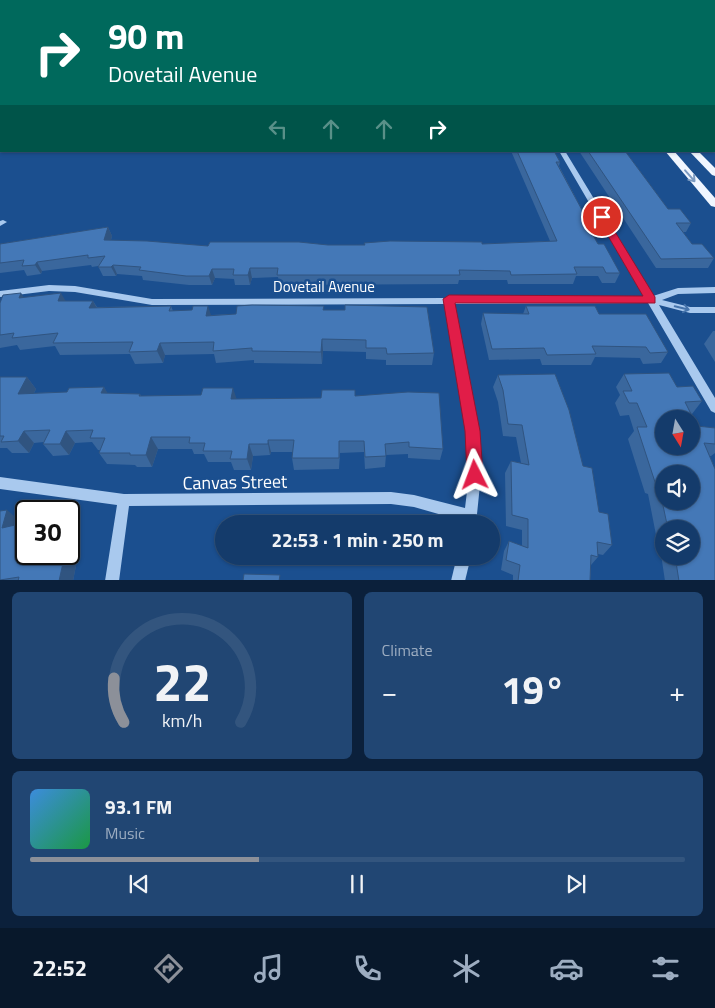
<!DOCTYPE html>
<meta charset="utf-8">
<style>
:root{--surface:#143b6b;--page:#214673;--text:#f1f3f6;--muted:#9dadc1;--line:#33557e;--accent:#8c9099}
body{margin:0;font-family:"Titillium Web",sans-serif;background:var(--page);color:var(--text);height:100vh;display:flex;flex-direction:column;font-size:19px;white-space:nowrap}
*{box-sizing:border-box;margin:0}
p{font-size:16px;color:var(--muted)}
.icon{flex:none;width:28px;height:28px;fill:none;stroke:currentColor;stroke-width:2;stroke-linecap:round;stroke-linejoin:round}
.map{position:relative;height:580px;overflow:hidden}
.sheet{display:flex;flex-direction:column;gap:12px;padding:12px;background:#0b203b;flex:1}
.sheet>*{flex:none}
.top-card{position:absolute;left:0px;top:0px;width:715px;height:152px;box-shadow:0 1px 4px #0004,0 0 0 1px var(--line);background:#00695c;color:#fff;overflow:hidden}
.needle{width:32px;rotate:169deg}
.buttons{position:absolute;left:655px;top:410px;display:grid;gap:10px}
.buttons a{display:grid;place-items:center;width:45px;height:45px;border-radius:50%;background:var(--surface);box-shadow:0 1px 4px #0004,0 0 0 1px var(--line);font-size:25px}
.speed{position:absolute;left:15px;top:500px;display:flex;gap:10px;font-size:25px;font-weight:700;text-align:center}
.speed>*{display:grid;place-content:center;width:65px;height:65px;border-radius:50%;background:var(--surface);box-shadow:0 1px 4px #0004,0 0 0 1px var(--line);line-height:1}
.speed .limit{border:2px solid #111;border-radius:8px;background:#fff;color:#111}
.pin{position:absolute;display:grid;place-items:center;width:42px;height:42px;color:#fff;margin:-21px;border:2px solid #fff;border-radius:50%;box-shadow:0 1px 5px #0007}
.me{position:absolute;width:55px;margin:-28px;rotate:357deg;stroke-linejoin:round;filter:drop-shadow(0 0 4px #0008)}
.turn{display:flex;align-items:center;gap:18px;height:105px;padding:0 25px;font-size:22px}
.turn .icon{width:65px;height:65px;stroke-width:2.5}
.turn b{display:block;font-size:35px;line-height:42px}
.lanes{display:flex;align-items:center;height:48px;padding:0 25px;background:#0003;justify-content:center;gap:25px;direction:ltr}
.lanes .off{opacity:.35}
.big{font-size:38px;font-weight:700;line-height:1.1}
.sheet .widget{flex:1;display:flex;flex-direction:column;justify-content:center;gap:8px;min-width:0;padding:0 18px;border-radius:8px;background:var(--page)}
.sheet .dial{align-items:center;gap:0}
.dial svg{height:130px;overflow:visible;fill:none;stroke:var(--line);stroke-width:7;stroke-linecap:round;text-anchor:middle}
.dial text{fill:var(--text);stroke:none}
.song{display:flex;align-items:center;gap:15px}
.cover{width:60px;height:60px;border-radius:8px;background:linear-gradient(135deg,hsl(210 70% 55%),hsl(140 70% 35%))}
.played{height:5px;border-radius:2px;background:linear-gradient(90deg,var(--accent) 35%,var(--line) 35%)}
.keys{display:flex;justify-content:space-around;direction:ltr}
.heat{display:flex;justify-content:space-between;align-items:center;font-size:28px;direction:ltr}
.sheet .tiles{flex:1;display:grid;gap:12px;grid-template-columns:1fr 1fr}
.widget:last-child{grid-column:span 2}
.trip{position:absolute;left:215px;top:515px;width:285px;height:50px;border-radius:25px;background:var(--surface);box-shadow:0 1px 4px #0004,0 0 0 1px var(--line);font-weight:700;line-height:50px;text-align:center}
.menu{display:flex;height:80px;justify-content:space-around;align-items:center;background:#08182b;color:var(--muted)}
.menu .icon{width:35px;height:35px}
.menu .selected{color:var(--accent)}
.menu b{font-size:22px;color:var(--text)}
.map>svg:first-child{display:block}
</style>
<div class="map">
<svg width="715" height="581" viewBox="0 0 715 581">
<rect width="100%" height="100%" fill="#1b4f8f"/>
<polygon fill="#2e69ad" points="472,0 673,0 474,1"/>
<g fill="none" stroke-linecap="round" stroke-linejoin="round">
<g fill="#a9c9ee" fill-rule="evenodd">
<polygon points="0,0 8,0 0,2"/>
<rect x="159" y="0" width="4" height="1"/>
<rect x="298" y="0" width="4" height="1"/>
<polygon points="408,0 412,0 413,1 409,1"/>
<rect x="0" y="72" width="1" height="2"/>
<polygon points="559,151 565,151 653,296 678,288 715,287 715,293 678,294 662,300 690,307 715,307 715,313 690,313 659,305 715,398 715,413 711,411 648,303 454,304 478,431 481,475 476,524 463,524 463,521 414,507 391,504 129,506 119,581 105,581 117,505 0,489 0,477 124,494 391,492 414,495 465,508 469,475 466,431 445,304 152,305 75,292 49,291 0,297 0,291 49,285 75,286 152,299 445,298 449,296 453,298 644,297"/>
<polygon points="3,220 7,222 0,226 0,221"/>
<polygon points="457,556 471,556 465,581 451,581"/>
</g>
<g fill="#f0f6ff" fill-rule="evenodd">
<polygon points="687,0 693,0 693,1 688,1"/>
<polygon points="665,151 674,151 715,198 715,207 711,206"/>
<polygon points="689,151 698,151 715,168 715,176 712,175"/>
</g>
</g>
<g fill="#3a679d" fill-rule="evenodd">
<polygon points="511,151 554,151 560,162 559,166 588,221 587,225 598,244 620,273 615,283 602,283 598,276 576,276 573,284 508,284 507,280 459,280 458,284 279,285 278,277 252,278 250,285 235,285 234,279 215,278 212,285 189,285 143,280 142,276 117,274 116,276 103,276 98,266 92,267 91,265 42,271 41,274 27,276 24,270 0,273 0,244 108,227 112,236 111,240 208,246 482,244 550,241"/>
<polygon points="579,151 625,151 668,209 691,223 686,232 683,232 692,244 714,258 708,268 656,268"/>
<polygon points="24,297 66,301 93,301 97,307 171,306 173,311 211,315 324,310 434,353 432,365 386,365 386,360 366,359 366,352 323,351 322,364 254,363 254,360 216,363 214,354 165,355 163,363 135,364 130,354 60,355 55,346 20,350 17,345 0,348 0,303"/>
<polygon points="526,306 599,314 668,352 661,363 643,364 640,358 595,357 591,365 542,365 540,359 489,360 481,324 483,313 523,314"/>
<polygon points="713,331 715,331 715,362 704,344"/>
<path d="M624 374 677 387 702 401 692 414H691L697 426 715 428V453L711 456H710L715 581H665L659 541 657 540 648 494 645 493 628 439 634 431 629 415 620 416 615 403 620 395 616 387ZM664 529H691V556H664Z"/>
<polygon points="498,375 583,466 599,512 612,545 603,555 598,554 598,557 591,565 590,581 513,581 513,575 501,570 504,551 509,541 522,546 522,530 506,526 505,473 511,461 521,463 516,437 503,436 498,402 493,387"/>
<polygon points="0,377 27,377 36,389 34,393 67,392 104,387 107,393 140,394 141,396 237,399 321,398 355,396 443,449 440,460 408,458 408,454 386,455 385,467 365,469 364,452 340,453 339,469 294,470 292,458 293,452 271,452 270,455 253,456 251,470 234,470 231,462 208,462 204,454 194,454 192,449 158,449 152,467 137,467 135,465 107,464 99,453 100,450 98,450 92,442 75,443 69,455 53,456 43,444 44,442 34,443 29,453 12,453 7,448 0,448"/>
<polygon points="0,511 20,521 19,524 24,523 26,525 26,554 81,540 73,581 0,581"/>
</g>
<g fill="#305480">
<polygon points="1,21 1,30 0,31 0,22"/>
<polygon points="108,227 112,236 108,250 104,240"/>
<polygon points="37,262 42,271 41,274 35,265"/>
<polygon points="113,265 117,274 116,276 111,267"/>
<polygon points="250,268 252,278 250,285 248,275"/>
<polygon points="212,269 215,278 212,285 209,276"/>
<polygon points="21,293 29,305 19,298"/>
<polygon points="61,293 68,305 58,301"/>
<polygon points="93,301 99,312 89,308"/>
<polygon points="208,306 212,318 206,316"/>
<polygon points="322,339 323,351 322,364 321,352"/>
<polygon points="160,343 165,355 163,363 157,351"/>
<polygon points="27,377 36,389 27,406 18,394"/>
<polygon points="104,387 111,399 101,393"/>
<polygon points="233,388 237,400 231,399"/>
<polygon points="24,431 34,443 29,453 18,441"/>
<polygon points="66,431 75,443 69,455 60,444"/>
<polygon points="151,437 158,449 152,467 146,455"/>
<polygon points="268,440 271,452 270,455 268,444"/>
<polygon points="249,444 253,456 251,470 247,459"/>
<polygon points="7,510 20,521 15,538 2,528"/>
<polygon points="24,523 26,525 26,543 20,538"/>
<polygon points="71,529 81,540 73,581 59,581 65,554 69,554 69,537"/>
</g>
<g fill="#4478b7" stroke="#305480" fill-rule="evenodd">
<polygon points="0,15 1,15 1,21 0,22"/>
<polygon points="517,151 554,151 560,162 556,162 588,221 585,221 598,244 604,244 620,273 606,273 603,267 574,267 577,274 511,275 510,271 459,270 460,275 277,275 278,268 250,268 248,275 233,275 234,269 212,269 209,276 186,276 139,270 141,267 113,265 111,267 98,267 105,256 88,258 88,255 37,262 35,265 22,266 24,260 0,263 0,244 108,227 104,240 147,241 208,246 210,242 299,242 328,245 365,245 364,243 390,241 482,242 482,244 557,241"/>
<polygon points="588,151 625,151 668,209 680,209 691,223 676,223 692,244 702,244 714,258 661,259"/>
<polygon points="21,293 19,298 61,293 58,301 93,301 89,308 171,306 169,311 192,310 193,306 208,306 206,316 236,314 237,306 252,305 324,306 323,310 345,310 345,305 427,307 434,353 387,354 386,348 366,348 366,340 322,339 321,352 252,351 252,348 213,351 214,342 160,343 157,351 129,352 133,342 53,343 58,333 12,338 14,333 0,335 0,303 3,295"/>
<polygon points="526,306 595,306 599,314 646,314 668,352 650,353 646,347 592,346 596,354 547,355 544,348 492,349 483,313 529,314"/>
<path d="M669 373 677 387 693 386 702 401 685 402 697 426 715 428V444L704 443 715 469V581H679L675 556H691V529H668L658 482H655L637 427H647L637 403H629L623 391H632L624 374ZM664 419H691V446H664ZM664 474H691V501H664Z"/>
<polygon points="555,374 569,410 583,466 592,468 599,512 608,514 612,545 597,542 598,557 591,555 590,581 518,581 520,565 506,560 509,541 528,548 528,519 512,515 511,461 529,465 522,425 508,424 503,390 498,375"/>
<polygon points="0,377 27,377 18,394 67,392 69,388 104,387 101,393 140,394 139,396 201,395 203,388 233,388 231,399 321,398 322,390 355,390 355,396 408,392 439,393 443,449 409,447 409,442 385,444 386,456 365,457 364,441 339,441 339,458 292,458 294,440 268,440 268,444 249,444 247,459 230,459 232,451 203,451 205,443 189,443 190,437 151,437 146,455 130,455 130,453 99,453 105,438 90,438 93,430 66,431 60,444 43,444 50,430 24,431 18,441 1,442 4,436 0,436"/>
<polygon points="7,510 2,528 24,523 20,538 26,537 26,554 65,554 59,581 18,581 19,577 0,580 0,511"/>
<polygon points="244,574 280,575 279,581 243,581"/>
</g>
<defs><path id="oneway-shaft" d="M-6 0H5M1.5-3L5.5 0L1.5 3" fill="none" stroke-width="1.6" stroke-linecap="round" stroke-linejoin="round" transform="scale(1.25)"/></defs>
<use stroke="#7b9ac1" href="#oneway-shaft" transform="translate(690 176) rotate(49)"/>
<use stroke="#4674ac" href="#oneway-shaft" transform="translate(682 308) rotate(14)"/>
<polygon fill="#e11d48" stroke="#92132f" points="602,214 606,217 655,297 655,303 455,303 480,431 483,475 481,480 475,482 469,480 467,475 465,431 443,299 449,295 643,296 597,217"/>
<g text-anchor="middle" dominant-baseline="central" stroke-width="5" stroke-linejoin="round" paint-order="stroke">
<g font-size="15" fill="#fff" stroke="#1b4f8f">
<text x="324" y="286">Dovetail Avenue</text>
</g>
<g font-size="18" fill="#fff" stroke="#1b4f8f">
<text transform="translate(235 482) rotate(-1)">Canvas Street</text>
</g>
</g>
</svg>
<div class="buttons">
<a><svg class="needle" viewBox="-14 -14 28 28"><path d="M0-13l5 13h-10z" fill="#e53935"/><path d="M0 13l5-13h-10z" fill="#9dadc1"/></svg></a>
<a><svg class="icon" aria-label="sound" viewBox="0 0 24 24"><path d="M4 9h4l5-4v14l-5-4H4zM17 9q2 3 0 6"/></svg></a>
<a><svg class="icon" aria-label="layers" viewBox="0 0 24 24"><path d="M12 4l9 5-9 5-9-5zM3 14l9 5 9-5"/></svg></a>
</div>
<div class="speed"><div class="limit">30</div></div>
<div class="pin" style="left:602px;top:217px;background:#d93025"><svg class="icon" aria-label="arrive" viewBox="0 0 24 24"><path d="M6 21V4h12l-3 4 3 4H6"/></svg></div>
<svg class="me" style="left:475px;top:475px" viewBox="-20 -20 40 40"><path d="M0-17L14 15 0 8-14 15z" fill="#e11d48" stroke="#fff" stroke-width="4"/></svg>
<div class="trip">22:53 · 1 min · 250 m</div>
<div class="top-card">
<div class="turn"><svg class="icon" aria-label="right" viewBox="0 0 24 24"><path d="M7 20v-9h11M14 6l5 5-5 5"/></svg><div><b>90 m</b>Dovetail Avenue</div></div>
<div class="lanes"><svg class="icon off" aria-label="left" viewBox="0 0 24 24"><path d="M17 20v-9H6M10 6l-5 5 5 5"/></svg><svg class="icon off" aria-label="ahead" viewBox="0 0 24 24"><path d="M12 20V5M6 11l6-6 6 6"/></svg><svg class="icon off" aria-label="ahead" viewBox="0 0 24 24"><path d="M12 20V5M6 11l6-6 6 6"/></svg><svg class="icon" aria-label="right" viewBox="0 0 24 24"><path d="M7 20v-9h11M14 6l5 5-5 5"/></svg></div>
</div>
</div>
<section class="sheet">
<div class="tiles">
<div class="widget dial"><svg viewBox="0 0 100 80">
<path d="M14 69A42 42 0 1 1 86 69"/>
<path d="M14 69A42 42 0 0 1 8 42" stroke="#8c9099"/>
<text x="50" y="56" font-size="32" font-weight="700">22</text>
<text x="50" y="72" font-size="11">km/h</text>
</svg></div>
<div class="widget"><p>Climate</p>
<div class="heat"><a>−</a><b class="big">19°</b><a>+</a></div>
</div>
<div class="widget">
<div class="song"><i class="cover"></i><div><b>93.1 FM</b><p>Music</p></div></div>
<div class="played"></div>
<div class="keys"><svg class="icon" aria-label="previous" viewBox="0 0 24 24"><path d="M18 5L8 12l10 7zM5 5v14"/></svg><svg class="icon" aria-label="pause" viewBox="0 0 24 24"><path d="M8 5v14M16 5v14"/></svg><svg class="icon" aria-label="next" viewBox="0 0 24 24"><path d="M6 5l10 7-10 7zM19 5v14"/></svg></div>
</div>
</div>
</section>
<nav class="menu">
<b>22:52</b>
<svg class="icon selected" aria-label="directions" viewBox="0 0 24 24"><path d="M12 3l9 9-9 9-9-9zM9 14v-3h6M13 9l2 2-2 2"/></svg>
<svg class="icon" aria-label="music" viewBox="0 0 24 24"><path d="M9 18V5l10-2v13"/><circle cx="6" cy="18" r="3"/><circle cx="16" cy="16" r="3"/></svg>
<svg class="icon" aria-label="phone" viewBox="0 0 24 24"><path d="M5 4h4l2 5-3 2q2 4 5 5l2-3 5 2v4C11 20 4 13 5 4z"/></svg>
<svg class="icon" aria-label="climate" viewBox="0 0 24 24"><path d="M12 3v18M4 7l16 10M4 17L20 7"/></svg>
<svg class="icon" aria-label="car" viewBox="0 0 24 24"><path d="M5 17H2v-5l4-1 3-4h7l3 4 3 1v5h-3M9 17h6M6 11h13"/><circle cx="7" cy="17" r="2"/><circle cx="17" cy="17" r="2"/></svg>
<svg class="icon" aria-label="filters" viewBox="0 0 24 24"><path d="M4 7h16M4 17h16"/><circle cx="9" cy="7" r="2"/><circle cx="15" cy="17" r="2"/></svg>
</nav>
